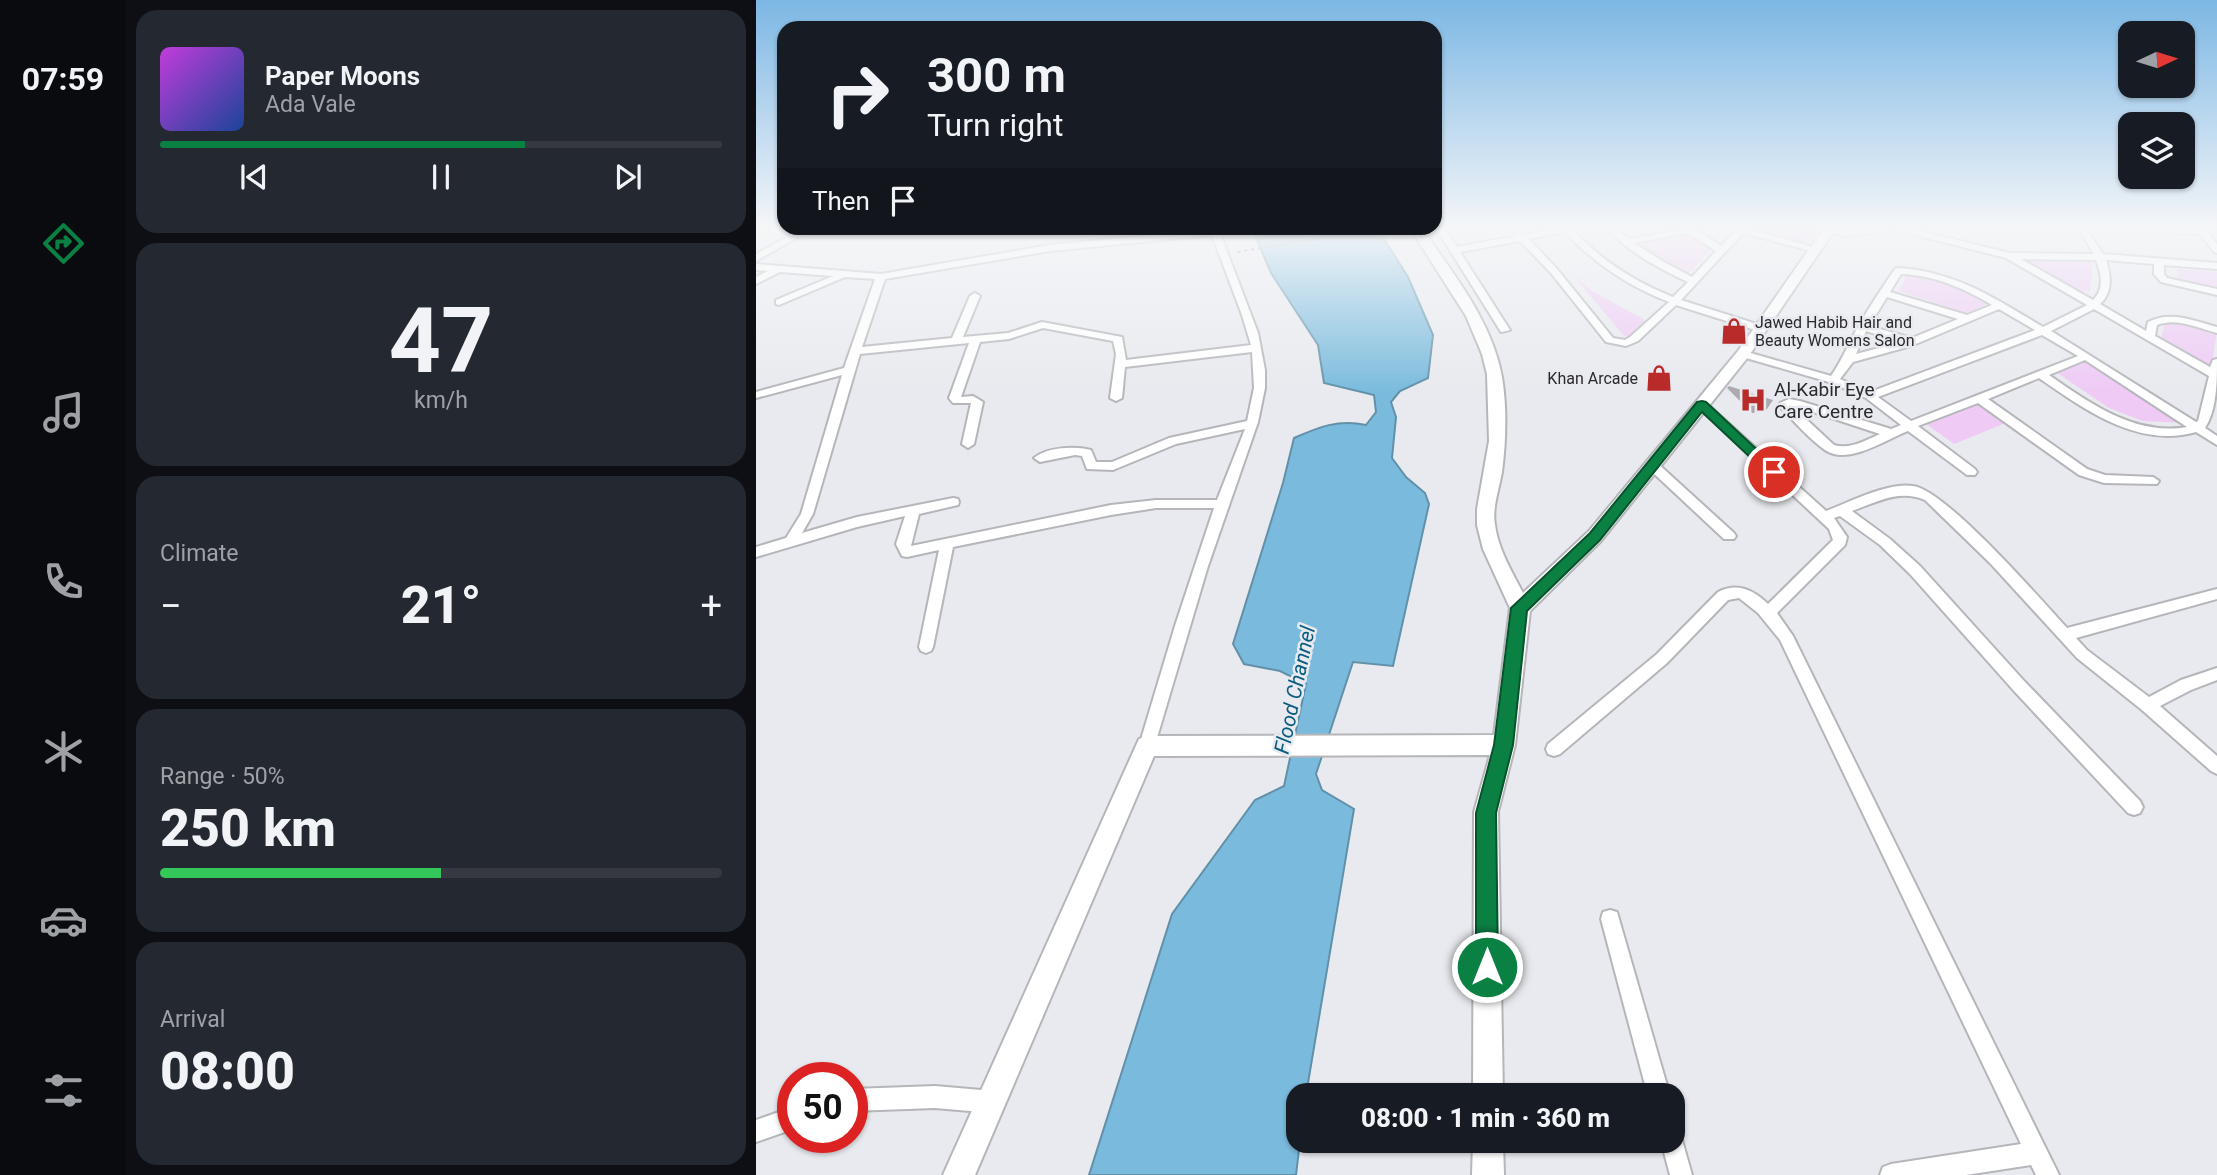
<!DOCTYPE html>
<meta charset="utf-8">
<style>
:root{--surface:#171b24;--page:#242831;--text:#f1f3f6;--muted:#9ea1a6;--line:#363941;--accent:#0b8043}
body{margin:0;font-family:Roboto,sans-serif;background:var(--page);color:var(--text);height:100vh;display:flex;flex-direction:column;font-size:26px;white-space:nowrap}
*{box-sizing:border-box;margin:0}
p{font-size:23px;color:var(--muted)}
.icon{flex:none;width:38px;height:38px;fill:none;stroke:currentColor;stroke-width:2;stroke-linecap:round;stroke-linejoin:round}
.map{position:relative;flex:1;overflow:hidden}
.details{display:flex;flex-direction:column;gap:10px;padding:10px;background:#0d0f14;width:630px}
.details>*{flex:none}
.banner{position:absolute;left:21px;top:21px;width:665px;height:214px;border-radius:21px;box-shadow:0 2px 5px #0004;background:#171b24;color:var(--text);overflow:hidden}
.needle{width:46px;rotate:86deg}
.fabs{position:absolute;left:1362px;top:21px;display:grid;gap:14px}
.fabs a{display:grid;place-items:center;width:77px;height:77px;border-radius:14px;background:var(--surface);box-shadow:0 2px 5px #0004;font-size:35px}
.speed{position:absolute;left:21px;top:1062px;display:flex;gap:14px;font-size:35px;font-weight:700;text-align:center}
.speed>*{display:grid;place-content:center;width:91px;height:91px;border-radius:50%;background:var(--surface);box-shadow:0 2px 5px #0004;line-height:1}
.speed .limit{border:10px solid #d22;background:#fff;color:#111}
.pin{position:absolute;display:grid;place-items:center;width:60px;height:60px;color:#fff;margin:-30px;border:4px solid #fff;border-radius:50%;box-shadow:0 2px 7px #0007}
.me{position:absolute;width:77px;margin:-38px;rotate:0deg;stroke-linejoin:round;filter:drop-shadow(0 0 5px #0008)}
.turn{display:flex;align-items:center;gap:24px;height:147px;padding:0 35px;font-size:32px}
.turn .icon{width:91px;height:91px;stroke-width:2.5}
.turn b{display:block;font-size:49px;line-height:60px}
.then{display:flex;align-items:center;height:66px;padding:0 35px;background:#0003;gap:14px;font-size:26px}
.big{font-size:52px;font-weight:800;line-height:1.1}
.details .widget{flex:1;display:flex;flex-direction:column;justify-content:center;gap:10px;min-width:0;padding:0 24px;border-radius:21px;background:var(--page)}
.details .dial{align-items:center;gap:0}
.dial b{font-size:91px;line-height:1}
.song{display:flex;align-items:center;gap:21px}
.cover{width:84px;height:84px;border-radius:10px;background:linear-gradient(135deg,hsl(290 70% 55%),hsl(220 70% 35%))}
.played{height:7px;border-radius:4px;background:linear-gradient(90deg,var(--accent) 65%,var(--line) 65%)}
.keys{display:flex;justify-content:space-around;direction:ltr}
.heat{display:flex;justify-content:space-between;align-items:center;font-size:38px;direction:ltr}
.charge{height:10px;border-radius:5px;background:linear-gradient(90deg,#34c759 50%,var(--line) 0)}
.trip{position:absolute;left:530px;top:1083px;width:399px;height:70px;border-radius:21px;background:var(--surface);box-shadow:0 2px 5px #0004;font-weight:800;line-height:70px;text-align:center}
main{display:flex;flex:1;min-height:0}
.tabs{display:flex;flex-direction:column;width:126px;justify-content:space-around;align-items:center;background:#090b0e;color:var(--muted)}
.tabs .icon{width:49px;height:49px}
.tabs .on{color:var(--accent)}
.tabs b{font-size:32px;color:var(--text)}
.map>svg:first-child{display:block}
</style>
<main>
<nav class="tabs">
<b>07:59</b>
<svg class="icon on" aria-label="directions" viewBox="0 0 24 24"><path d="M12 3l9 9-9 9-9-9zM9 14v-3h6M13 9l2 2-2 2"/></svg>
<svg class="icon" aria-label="music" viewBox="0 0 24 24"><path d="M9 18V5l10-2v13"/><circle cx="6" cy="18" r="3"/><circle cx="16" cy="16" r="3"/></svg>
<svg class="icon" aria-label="phone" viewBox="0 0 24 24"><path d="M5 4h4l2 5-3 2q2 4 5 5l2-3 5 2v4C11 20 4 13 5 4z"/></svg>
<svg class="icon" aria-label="climate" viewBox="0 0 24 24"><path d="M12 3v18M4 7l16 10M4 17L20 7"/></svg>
<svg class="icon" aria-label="car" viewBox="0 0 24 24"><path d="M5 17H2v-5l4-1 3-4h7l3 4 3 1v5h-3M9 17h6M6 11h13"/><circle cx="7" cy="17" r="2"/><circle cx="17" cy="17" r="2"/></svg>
<svg class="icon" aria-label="filters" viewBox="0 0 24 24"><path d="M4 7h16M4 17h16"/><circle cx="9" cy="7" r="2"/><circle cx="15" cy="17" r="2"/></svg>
</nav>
<section class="details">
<div class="widget">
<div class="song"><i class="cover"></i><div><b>Paper Moons</b><p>Ada Vale</p></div></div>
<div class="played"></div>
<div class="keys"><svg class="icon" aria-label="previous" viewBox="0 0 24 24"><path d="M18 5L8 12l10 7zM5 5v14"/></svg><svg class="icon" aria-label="pause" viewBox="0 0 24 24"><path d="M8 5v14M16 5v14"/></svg><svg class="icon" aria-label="next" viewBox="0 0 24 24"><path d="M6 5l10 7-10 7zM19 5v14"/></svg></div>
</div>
<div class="widget dial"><b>47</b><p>km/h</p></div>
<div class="widget"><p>Climate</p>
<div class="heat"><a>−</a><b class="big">21°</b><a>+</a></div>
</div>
<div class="widget"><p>Range · 50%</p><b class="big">250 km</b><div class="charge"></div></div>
<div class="widget"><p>Arrival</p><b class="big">08:00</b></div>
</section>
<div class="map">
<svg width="1461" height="1175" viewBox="0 0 1461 1175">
<rect width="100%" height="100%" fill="#e9eaef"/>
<g fill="#eecaf5">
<polygon points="993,228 1064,228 1051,244"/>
<polygon points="930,233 956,248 933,274 907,262 882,244"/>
<polygon points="1272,261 1337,263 1334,292 1322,290"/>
<polygon points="1421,269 1461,272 1461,288 1422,278"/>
<polygon points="1151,275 1201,286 1231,304 1211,313 1143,291"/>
<polygon points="818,276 836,291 889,320 873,336 868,336"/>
<polygon points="1418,322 1461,331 1456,363 1450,363 1405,339 1409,323"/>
<polygon points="1330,360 1430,423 1387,421 1353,408 1300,372"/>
<polygon points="1223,401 1252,422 1198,444 1169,423"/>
</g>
<path fill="#7abbdd" stroke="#6290a8" stroke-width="2" d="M496 228H621L652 277 677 335 672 378 644 391 635 402 640 417 636 458 650 477 669 493 673 504 637 666 597 662 560 774 566 790 598 809 550 1095 542 1096 544 1141 540 1175H333L416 914 499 800 528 786 550 684 524 671 488 664 477 644 527 483 538 438C563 427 582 419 610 425L620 412 618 395 568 383 562 345 515 273Z"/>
<polygon fill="#abaaae" points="973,386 1017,400 1009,412 996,413 971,388"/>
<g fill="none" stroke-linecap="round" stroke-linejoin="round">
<defs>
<g id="minor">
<polygon points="8,228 20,228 37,234 48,228 58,228 0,261 0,254 30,238"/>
<path d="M454 228H462L502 333 509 370V388L502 422 452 566 397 751 391 753 385 751 383 746 419 626 458 508H400L355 515 197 547 177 647 175 651 170 653 165 651 163 647 183 550 151 557 146 556 140 544 149 516 101 527 0 557V547L30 538 45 514 86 375 0 398V392L88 368 119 279 89 277 23 305 20 304V300L77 276 24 272 0 284V277L12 271 0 270V264L125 274 294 245 454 230ZM456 235 486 315 495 345 370 360 366 337 286 322 252 333 207 337 224 296 219 293 214 296 196 338 106 347 129 279 294 251ZM287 328 357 341 360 354 354 398 360 401 366 398 369 367 496 352 498 388 491 421 413 438 356 462H340L335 450C319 446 291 447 278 458L284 462 319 455 326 456 331 469 357 470 420 444 489 429 461 500H400L355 505 155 546 163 514 202 505 203 502 202 499 197 498 101 517 46 533 57 514 104 354 213 343 193 398 197 403H215L206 444 212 448 218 444 227 402 217 396 205 397 224 342 253 339Z"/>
<path d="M680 228H688L701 247 760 236 753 228H762L768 235 805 228H823L818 231C846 261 879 282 917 297L932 282C902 268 872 252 851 228H860L873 239 937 228 965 246 980 231 976 228H990L1064 249 1059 252 987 233 925 300 1007 326V330H999L920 305 882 341 870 346 850 342 795 273 764 241 704 252 754 330 745 332ZM809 232C839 264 872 286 913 302L874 337 869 340 857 338 801 269 773 239ZM932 233 960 251 936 277 908 262 878 243Z"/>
<path d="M1070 228 1091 230 1152 228 1254 253 1338 254 1322 228H1330L1347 254 1461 263V269L1408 265V274L1411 278 1461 289V295L1405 282 1398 274V264L1350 260C1355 276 1357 292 1344 304L1390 331 1392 322C1414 310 1439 321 1461 327V333C1442 328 1420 317 1401 325L1399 336 1454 367 1457 360 1461 359C1461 381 1461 410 1449 428L1461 436V445L1440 432C1382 449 1328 409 1283 378L1232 399 1331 469 1349 475 1397 477 1403 481 1401 484 1348 483 1323 475 1222 403 1162 426 1219 469 1221 472 1219 475H1211L1152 431C1131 439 1092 466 1069 450 1053 439 1038 421 1024 407V403L1033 399 1044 401 1135 429 1145 425 1110 398 1073 382 983 356V352H991L1075 376C1087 359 1092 344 1102 327 1113 307 1126 288 1139 269L1142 268C1199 271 1240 299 1287 327L1331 305 1250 258 1140 230 1091 236 1069 232ZM1265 259 1340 260C1345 273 1349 289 1337 300ZM1145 274C1178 275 1208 288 1236 305L1211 315 1134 292ZM1131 297 1202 319 1156 338 1113 326ZM1243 309 1279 330 1114 392 1084 379 1097 362 1155 346ZM1338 309 1453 376 1442 421 1440 422 1295 331ZM1110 331 1146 342 1100 354ZM1286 335 1322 356 1155 421 1122 397ZM1329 360 1431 427C1378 436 1334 403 1293 375ZM1036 406 1042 407 1124 434C1110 440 1094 450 1078 445Z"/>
<polygon points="1387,228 1448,228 1461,244 1461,253 1458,252 1444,234 1391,231"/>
<path d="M946 402 950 403 1070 511C1094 502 1132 482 1157 486 1190 490 1285 600 1311 628L1461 589V599L1320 638 1331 650 1393 697 1425 680 1461 668V680L1435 690 1404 706 1461 756V774L1455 771 1386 710 1321 658 1234 563 1169 500C1143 489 1121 502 1096 511L1134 539 1164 566 1269 682 1384 801 1387 807 1384 813 1378 815 1372 813 1259 692 1154 574 1124 545 1084 516 1078 518 1091 537 1089 545 1021 613 1037 636 1303 1175H1280L1275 1165 1210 1175H1124L1127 1167 1135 1164 1265 1144 1024 640 1002 613 983 598 972 600 911 663 804 754 798 756 792 754 790 749 792 744 901 654 962 592C982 582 997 590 1012 604L1077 540 1073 529 942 407V403Z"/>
<polygon points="896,461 900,462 978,533 980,536 978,539 968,539 892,468 890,465 892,462"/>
<polygon points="854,910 861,912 863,919 914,1096 892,1096 845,919 847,912"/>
<polygon points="179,1086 237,1091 245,1094 248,1102 245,1110 237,1113 179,1108 96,1111 96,1089"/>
<polygon points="37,1107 37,1129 0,1142 0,1120"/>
<polygon points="917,1130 924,1133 936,1175 914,1175 905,1141 917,1141"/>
</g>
<g id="secondary">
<path d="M654 228H666C697 274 736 321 746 377 751 408 750 441 746 472 743 490 736 507 739 525 742 549 756 572 767 593L833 531 982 351 1068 228H1080L992 357 845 541 774 611 759 745 742 812 747 1096H717L718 812 734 755 398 756 219 1175H187L383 739 391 736 738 735 754 608 727 549 721 525V509L733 441 731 374 726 354 710 316Z"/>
<polygon points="717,1141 747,1141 748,1175 716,1175"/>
</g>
</defs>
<use href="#minor" stroke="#b5b6ba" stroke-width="4"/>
<use href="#secondary" stroke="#b5b6ba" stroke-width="4"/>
<polyline stroke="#8a8b8e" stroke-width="2" stroke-dasharray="3.5 3.5" stroke-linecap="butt" points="481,252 623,228"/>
<use href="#minor" fill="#fff" fill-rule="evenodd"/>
<use href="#secondary" fill="#fff" fill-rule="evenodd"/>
</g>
<linearGradient id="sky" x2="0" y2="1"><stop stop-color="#7cb7e4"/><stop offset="0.58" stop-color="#f5f6f8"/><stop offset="1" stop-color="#f5f6f8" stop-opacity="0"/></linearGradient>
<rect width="1461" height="392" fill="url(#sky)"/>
<polygon fill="#0b8043" stroke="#07532c" stroke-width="2" points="946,401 950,402 1025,472 1023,475 1013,475 946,412 844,540 771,611 757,745 740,813 742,967 739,975 731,978 723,975 720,967 720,813 738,745 755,608 834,533 941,402"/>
<defs>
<symbol id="shop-bare" viewBox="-9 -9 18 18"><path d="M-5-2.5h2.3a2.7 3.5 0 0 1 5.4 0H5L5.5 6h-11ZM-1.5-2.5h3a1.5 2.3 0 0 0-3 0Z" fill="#b92a2a" stroke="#e9eaef" stroke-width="2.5" paint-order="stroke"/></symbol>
<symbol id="hospital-bare" viewBox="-9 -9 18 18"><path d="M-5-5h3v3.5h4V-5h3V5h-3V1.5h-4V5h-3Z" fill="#b92a2a" stroke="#e9eaef" stroke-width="2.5" paint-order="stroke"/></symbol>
</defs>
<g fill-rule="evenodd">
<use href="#shop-bare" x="959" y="312" width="38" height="38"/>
<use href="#shop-bare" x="884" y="359" width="38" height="38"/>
<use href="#hospital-bare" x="978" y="381" width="38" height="38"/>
</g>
<g text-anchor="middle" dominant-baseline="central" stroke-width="5" stroke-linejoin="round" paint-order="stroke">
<g font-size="16" fill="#2a2a2c" stroke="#e9eaef" text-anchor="start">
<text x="999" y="322">Jawed Habib Hair and<tspan x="999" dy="18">Beauty Womens Salon</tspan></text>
<text x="882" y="378" text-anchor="end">Khan Arcade</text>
</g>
<g font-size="19" fill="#2a2a2c" stroke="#e9eaef" text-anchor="start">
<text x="1018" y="389">Al-Kabir Eye<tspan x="1018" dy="22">Care Centre</tspan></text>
</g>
<g font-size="21" font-style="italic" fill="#095e80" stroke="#e9eaef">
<text transform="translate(539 690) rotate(-78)">Flood Channel</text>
</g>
</g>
</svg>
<div class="fabs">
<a><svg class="needle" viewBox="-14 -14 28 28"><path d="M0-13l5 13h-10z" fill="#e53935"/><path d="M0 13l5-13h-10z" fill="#9ea1a6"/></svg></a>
<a><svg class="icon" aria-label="layers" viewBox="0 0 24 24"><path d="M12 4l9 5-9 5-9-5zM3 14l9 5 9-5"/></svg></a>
</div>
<div class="speed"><div class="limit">50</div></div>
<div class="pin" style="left:1018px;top:472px;background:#d93025"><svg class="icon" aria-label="arrive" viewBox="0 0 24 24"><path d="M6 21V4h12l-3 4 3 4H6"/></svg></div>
<svg class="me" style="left:731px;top:967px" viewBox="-20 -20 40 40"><circle r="17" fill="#0b8043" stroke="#fff" stroke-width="3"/><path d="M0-11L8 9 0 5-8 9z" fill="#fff"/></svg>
<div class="trip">08:00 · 1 min · 360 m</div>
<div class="banner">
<div class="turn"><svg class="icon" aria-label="right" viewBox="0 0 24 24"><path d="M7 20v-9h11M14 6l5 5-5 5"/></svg><div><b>300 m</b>Turn right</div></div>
<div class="then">Then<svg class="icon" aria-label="arrive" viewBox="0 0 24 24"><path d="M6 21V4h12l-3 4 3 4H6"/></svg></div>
</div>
</div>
</main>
